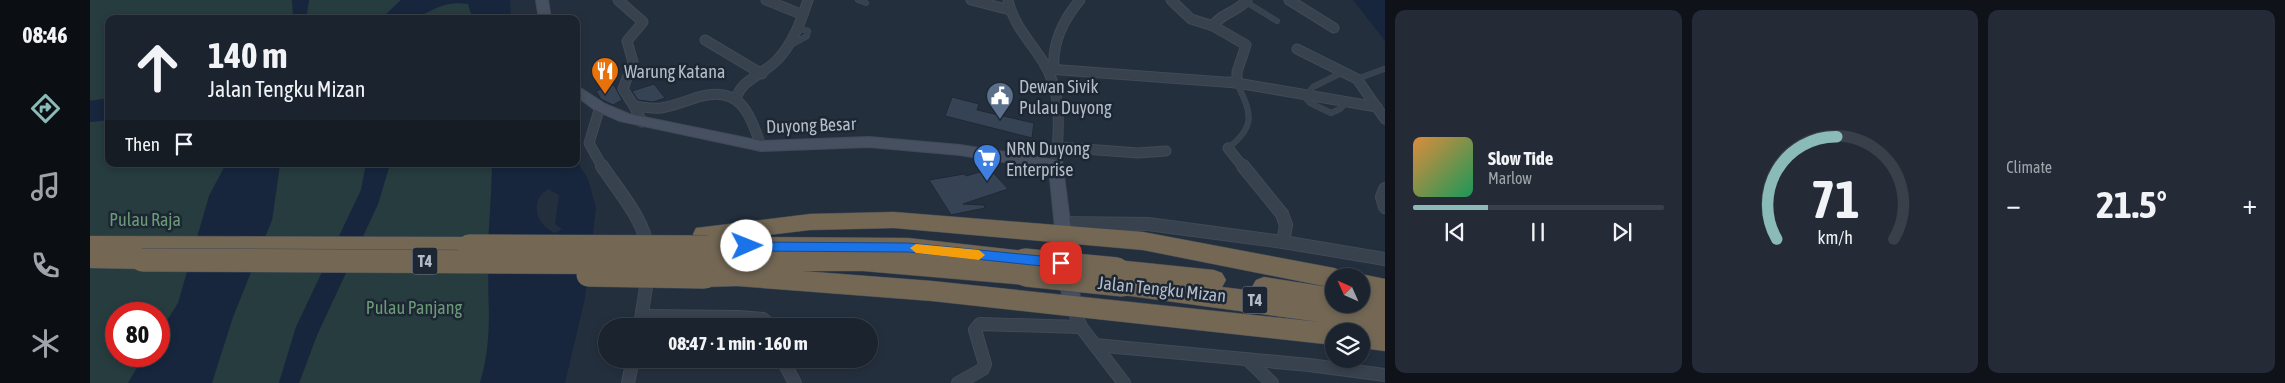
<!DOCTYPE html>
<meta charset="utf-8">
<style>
:root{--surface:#1b232e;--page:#242b36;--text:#f1f3f6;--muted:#a0a4aa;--line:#39404a;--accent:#8bbbb9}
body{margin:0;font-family:"Asap Condensed",sans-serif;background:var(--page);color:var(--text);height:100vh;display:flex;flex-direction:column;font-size:19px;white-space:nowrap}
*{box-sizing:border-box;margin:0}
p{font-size:16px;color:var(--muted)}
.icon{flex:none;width:28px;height:28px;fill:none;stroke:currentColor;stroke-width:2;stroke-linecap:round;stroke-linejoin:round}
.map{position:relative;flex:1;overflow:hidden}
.details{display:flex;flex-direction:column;gap:10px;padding:10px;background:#0f1319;width:900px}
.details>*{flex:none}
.top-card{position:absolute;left:15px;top:15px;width:475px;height:152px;border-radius:10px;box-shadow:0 2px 8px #0003,0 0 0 1px var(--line);background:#1b232e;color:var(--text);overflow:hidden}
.needle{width:32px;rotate:315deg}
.fabs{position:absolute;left:1235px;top:268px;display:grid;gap:10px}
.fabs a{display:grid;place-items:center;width:45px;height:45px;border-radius:50%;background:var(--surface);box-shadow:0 2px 8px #0003,0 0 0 1px var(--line);font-size:25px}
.speed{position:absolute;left:15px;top:302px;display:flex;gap:10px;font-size:25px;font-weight:700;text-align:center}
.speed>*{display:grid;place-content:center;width:65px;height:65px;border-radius:50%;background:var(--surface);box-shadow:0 2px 8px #0003,0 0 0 1px var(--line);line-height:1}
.speed .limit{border:8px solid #d22;background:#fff;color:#111}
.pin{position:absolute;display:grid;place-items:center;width:42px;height:42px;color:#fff;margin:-21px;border-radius:10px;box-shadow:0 2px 8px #0006}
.me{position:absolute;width:55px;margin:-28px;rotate:89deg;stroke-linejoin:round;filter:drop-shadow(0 0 4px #0008)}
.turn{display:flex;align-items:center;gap:18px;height:105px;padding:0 20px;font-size:22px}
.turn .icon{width:65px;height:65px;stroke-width:2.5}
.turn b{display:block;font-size:35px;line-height:42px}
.then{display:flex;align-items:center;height:48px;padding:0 20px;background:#0003;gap:10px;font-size:19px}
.big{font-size:38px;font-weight:700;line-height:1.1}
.details .card{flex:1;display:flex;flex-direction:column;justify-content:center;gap:8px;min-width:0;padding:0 18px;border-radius:10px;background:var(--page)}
.details .dial{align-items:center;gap:0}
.dial svg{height:130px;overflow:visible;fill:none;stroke:var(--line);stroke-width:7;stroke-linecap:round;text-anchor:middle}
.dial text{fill:var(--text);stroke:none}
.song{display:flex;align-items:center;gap:15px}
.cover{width:60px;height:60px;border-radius:8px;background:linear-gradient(135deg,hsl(30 70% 55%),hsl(150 70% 35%))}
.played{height:5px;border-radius:2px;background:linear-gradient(90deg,var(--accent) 30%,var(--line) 30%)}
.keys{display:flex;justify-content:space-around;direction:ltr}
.heat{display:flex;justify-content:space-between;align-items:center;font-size:28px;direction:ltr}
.details .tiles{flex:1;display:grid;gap:10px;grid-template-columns:repeat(3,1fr)}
.trip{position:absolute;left:508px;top:318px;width:280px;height:50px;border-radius:25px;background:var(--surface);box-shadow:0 2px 8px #0003,0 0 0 1px var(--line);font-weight:700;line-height:50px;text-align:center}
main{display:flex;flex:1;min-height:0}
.menu{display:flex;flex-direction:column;width:90px;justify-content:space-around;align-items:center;background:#0b0e12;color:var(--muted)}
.menu .icon{width:35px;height:35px}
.menu .selected{color:var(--accent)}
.menu b{font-size:22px;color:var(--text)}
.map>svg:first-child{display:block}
</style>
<main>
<nav class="menu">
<b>08:46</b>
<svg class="icon selected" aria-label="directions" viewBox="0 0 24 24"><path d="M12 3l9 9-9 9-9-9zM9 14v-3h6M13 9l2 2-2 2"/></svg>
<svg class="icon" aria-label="music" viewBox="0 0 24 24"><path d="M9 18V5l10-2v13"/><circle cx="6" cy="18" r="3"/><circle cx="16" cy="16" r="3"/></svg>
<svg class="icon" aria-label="phone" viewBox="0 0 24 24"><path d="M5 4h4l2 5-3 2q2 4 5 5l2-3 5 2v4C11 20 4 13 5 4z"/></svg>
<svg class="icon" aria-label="climate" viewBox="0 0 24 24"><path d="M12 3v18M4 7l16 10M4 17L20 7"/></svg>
</nav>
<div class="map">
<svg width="1295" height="383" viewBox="0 0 1295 383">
<rect width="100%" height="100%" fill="#242f3e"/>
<g fill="#263c3f" fill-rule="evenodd">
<polygon points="0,0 202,0 204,17 203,19 19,19 19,98 0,101"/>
<polygon points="219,0 311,0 291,19 216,19"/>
<polygon points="361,1 378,4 383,19 323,19 347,4"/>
<path d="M19 120V164H136L119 196 182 220 190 164H276L271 190 206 327 189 383H0V122ZM26 314H69V356H26Z"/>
<polygon points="300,164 402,164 398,291 400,331 397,359 390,383 209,383 227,335 288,204"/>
</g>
<g fill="#17263c" fill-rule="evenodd">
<polygon points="202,0 219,0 216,19 203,19"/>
<path d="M311 0H420L421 19H383L378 4C352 0 342 12 323 19 314 22 300 19 291 19Z"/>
<polygon points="1263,0 1295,0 1295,41"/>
<polygon points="19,98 19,120 0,122 0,101"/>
<path d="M486 160 498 179 506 208 495 298 475 383H390C403 340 398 301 398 256 398 225 402 195 402 164H486ZM458 189 469 195 465 224 472 229 465 233C447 226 438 201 458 189Z"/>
<polygon points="136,164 190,164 182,220 143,317 122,383 38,383 54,356 69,356 69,333 88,303 119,196"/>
<polygon points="276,164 300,164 288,204 227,335 209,383 189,383 206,327 271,190"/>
</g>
<g fill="#364354" stroke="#1f2835">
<polygon points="564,84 575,98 563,102 548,100 542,91"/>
<polygon points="524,85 532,100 523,105 511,99 506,91"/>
<polygon points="862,97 889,104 887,110 944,123 942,138 855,116"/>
<polygon points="900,169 918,189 873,204 894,205 895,208 861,215 839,180 874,174 876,176"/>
</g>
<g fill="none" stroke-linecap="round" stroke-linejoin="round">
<defs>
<g id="lane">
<polyline points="768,0 776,3"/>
<polyline points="1156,2 1187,21"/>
<polyline points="697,47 717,36 718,31 707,28"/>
<polyline points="1253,72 1223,87 1215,97 1220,103 1241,113 1250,109 1257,102"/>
<polyline points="1267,79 1294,69"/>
<path d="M1138 148C1167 126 1161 113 1147 83"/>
</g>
<g id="street-far1">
<polyline points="528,0 553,22 537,41 543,62 533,89 544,106"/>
<polyline points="676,0 713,15"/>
<polyline points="881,0 920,10"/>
<path d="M918 0C923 24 939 40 952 60 973 91 969 129 966 165"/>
<polyline points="1081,0 1101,19 1123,26 1156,45 1147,72 1147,83 1139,82"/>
<polyline points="1199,0 1244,28"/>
<path d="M1123 26C1131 13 1148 12 1157 0"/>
<polyline points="615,40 672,74"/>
<polyline points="1207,49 1267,79 1295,119"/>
<polyline points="958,69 1147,83 1287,107"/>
<path d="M964 69C962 42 973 20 990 0"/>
<path d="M646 99C651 79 675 74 688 59 703 43 711 21 718 0"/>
<polyline points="510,107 499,143 513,168"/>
<path d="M552 122 544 106C553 107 562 109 571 108 584 106 596 101 608 97 650 85 659 112 671 146"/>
<polyline points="968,147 1048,153 1076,151"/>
<polyline points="1138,148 1154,168"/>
</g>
<g id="street">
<path d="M512 166C529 192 554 219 558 250"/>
<polyline points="1153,166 1192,214 1196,225 1193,242"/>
<polyline points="1295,189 1292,197 1295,207"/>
<polyline points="973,223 1058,224 1193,242 1295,259"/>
<polyline points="982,306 991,327 1034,383"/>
<polyline points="552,316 648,317 673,319 681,326"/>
<polyline points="550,326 558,274"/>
<polyline points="1005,345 1219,365 1295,375"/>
<polyline points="692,359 705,383"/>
<polyline points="1157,359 1182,383"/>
<polyline points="538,383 543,359"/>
<polyline points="868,383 893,369 895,364 885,330 890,324 991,327"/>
</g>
<g id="secondary">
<polygon points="446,0 458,0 461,19 449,19"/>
<polygon points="486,85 515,104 539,114 671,141 779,137 870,145 972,161 991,306 989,312 982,314 975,312 973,306 959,169 870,155 779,147 671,151 530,121 505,110 486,96"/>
</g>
<g id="highway">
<polygon points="804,212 1053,232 1244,268 1252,271 1255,276 1244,276 1244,288 1053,250 804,228 720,230 661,237 818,238 934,251 942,253 946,260 941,267 944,268 948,275 944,282 936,285 773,271 712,271 842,281 1230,322 1033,295 1025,292 1021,285 1025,278 1019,276 1015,269 1019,262 1027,260 1124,270 1132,273 1136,280 1132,287 1164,291 1162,287 1166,280 1174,277 1244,288 1244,304 1261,306 1260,304 1271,304 1271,276 1265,276 1271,274 1295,279 1295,351 1271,348 1271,331 1261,331 1266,328 1249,325 1253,326 1255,331 1244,331 1244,345 842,301 647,286 615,287 607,284 603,277 607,270 616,267 613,262 617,256 610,253 607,247 610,241 606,240 603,234 606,228 720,214"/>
<polygon points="0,236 379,237 387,240 390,246 387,252 379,255 60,254 64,260 60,267 52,269 0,268"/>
</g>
</defs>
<use href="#lane" stroke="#414a57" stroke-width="6"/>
<use href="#street-far1" stroke="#414a57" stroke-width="11"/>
<use href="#street" stroke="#414a57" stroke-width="14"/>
<use href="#secondary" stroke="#414a57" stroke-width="2"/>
<use href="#highway" stroke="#434c59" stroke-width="1"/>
<use href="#lane" stroke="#38414e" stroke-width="5"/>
<use href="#street-far1" stroke="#38414e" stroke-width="9"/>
<use href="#street" stroke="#38414e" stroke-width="12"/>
<use href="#secondary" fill="#465061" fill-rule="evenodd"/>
<use href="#highway" fill="#746855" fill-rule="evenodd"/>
<defs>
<g id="highway-bridge">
<polyline points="379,246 618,247"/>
<polyline points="52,260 618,263"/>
<polyline points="934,260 1027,269"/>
<polyline points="498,275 615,277"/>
<polyline points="936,275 1033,285"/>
</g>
</defs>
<use href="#highway-bridge" stroke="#434c59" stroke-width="24" stroke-linecap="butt"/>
<use href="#highway-bridge" stroke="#746855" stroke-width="23"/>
</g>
<polygon fill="#1a73e8" stroke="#114b97" points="657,242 818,243 971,258 978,263 971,268 818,252 657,251 651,246"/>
<polygon fill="#f59e0b" points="826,244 889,250 895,255 889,260 826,253 820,248"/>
<defs>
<symbol id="restaurant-pin" viewBox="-11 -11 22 30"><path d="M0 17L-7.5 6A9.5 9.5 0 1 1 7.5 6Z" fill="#e8710a" stroke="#1d2633"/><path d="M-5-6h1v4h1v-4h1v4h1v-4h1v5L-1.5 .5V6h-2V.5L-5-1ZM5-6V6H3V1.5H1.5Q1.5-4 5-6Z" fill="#fff"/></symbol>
<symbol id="civic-pin" viewBox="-11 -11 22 30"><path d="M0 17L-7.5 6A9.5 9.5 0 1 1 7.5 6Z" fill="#5c6f8a" stroke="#1d2633"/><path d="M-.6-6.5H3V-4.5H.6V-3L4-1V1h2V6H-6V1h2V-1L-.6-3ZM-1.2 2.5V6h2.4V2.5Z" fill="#fff"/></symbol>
<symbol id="supermarket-pin" viewBox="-11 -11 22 30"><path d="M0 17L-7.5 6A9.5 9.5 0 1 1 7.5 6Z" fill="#3f7fe0" stroke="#1d2633"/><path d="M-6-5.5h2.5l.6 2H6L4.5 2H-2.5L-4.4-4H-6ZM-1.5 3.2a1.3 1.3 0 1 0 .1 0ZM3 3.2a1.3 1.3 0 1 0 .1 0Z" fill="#fff"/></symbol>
</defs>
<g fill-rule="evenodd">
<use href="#restaurant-pin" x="499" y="55" width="32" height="43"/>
<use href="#civic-pin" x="894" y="80" width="32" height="43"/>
<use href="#supermarket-pin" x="881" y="142" width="32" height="43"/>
</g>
<g text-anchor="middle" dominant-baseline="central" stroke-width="5" stroke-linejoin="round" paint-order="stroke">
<g fill="#1d2633" stroke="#878f9c" stroke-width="1">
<rect x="322.5" y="247.5" width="25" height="27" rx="4"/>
<rect x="1152.5" y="286.5" width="25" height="27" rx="4"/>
</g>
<g font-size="16" font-weight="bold" fill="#b4bcc9">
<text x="335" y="261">T4</text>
<text x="1165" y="300">T4</text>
</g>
<g font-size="18" fill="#b4bcc9" stroke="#1d2633" text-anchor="start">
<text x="534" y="71">Warung Katana</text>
<text x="929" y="86">Dewan Sivik<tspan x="929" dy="21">Pulau Duyong</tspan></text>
<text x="916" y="148">NRN Duyong<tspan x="916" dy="21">Enterprise</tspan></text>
</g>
<g font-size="18" fill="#b4bcc9" stroke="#1d2633">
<text transform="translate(721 125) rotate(-2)">Duyong Besar</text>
<text transform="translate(1072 289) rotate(6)">Jalan Tengku Mizan</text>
</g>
<g font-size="18" fill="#6b9a76" stroke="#1d2633">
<text x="55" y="219">Pulau Raja</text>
<text x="324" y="307">Pulau Panjang</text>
</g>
</g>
</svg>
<div class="fabs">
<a><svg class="needle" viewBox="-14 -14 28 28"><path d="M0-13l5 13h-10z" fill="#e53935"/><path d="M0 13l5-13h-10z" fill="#a0a4aa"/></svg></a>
<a><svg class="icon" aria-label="layers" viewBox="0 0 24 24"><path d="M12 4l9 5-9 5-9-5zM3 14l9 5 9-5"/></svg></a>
</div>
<div class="speed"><div class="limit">80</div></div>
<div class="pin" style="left:971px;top:263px;background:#d93025"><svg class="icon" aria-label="arrive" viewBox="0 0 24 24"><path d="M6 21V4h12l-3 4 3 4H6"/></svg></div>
<svg class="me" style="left:657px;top:246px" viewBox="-20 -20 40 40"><circle r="19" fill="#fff"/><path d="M0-13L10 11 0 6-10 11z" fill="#1a73e8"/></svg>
<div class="trip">08:47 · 1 min · 160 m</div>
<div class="top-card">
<div class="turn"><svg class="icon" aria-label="ahead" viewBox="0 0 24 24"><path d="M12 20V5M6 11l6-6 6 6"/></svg><div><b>140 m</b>Jalan Tengku Mizan</div></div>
<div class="then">Then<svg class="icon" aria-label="arrive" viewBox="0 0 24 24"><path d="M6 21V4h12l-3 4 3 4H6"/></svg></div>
</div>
</div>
<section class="details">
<div class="tiles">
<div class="card">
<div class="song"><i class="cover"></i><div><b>Slow Tide</b><p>Marlow</p></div></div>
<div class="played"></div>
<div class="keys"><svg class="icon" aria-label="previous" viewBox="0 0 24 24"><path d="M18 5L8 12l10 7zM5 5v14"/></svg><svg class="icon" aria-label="pause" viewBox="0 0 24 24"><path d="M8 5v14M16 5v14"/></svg><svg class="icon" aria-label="next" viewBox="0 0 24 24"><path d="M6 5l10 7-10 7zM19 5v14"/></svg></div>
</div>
<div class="card dial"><svg viewBox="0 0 100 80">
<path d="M14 69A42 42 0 1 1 86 69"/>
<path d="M14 69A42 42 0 0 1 51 6" stroke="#8bbbb9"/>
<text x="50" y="56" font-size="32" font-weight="700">71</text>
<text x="50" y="72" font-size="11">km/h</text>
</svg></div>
<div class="card"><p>Climate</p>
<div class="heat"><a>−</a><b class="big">21.5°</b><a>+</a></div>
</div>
</div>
</section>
</main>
